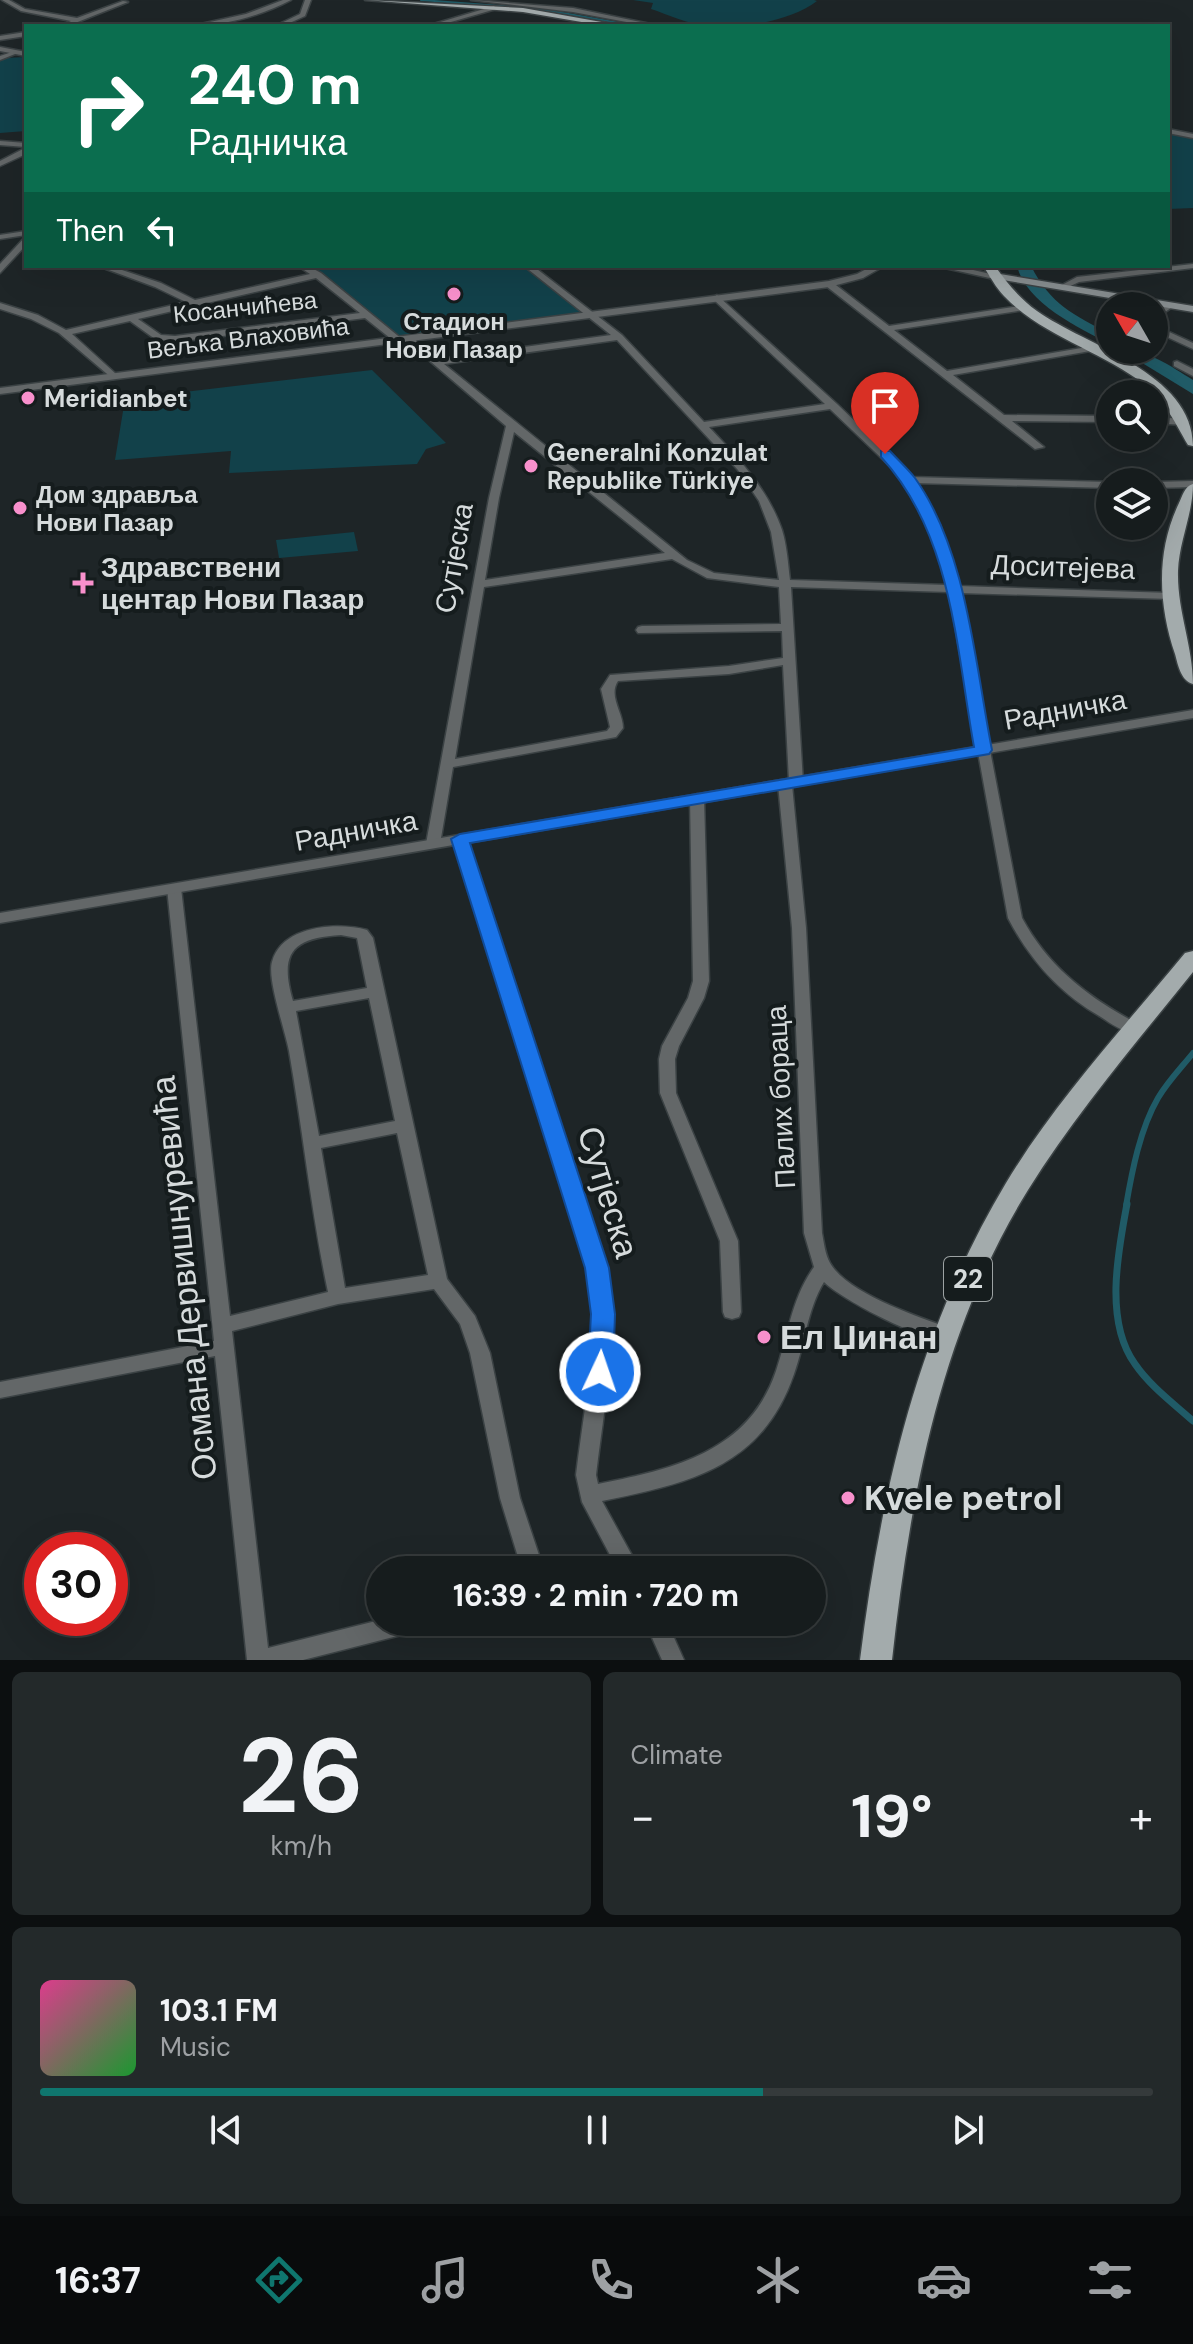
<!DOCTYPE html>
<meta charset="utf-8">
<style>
:root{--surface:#161c1d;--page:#23292a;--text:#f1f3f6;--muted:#9ea1a4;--line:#353a3b;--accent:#0f766e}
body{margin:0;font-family:"DM Sans",sans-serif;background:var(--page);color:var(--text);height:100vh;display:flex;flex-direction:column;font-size:30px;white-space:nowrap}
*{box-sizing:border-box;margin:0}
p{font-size:26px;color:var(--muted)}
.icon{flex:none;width:44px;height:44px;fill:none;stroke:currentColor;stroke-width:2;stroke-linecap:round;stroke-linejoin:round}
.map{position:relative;height:1660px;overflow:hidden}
.panel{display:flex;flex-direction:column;gap:12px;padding:12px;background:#0c0f10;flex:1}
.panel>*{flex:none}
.banner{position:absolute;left:24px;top:24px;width:1146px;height:244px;border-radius:0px;box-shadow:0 8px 32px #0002,0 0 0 2px var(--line);background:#0b6e4f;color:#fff;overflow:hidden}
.needle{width:52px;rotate:309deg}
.buttons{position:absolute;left:1096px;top:292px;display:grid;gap:16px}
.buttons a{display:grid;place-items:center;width:72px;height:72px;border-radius:50%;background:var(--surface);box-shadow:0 8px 32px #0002,0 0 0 2px var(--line);font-size:40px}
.speed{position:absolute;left:24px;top:1532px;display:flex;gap:16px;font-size:40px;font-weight:700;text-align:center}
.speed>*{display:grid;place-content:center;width:104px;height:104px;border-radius:50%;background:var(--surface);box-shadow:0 8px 32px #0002,0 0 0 2px var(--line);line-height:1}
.speed .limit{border:12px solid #d22;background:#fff;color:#111}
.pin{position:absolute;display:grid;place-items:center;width:68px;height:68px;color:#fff;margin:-82px -34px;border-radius:50% 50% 50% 0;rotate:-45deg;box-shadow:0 0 8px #0007}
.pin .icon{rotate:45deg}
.me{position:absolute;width:88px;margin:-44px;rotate:3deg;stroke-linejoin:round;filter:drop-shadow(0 0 6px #0008)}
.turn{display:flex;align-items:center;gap:28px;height:168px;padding:0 32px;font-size:36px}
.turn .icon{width:104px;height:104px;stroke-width:2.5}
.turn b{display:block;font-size:56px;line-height:68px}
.then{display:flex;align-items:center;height:76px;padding:0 32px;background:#0003;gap:16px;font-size:30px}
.big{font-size:60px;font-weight:700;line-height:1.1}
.panel .tile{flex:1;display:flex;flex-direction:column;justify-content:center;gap:12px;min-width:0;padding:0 28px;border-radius:12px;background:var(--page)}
.panel .dial{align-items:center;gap:0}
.dial b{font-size:104px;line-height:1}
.song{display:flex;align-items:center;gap:24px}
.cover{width:96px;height:96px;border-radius:12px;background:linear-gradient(135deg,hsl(330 70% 55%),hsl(130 70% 35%))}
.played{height:8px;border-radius:4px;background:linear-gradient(90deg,var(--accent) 65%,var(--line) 65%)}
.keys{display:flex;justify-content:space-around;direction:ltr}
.heat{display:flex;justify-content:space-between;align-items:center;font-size:44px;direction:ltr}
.panel .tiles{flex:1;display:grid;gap:12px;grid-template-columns:1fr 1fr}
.tile:last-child{grid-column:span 2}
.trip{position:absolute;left:366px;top:1556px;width:460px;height:80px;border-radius:40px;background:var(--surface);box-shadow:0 8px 32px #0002,0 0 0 2px var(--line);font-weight:700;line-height:80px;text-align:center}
.dock{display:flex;height:128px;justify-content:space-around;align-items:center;background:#090b0c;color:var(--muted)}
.dock .icon{width:56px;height:56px}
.dock .current{color:var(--accent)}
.dock b{font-size:36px;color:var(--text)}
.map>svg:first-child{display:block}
</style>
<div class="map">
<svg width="1193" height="1660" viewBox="0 0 1193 1660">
<rect width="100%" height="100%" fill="#1e2527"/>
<g fill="#12414a">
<path d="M633 0H814L817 1C789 22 741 29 706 26 688 24 669 15 651 9L653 3Z"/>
<polygon points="26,57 26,131 0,133 0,61 5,58"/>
<polygon points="1168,131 1193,136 1193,208 1168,209"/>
<polygon points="302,266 528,266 591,314 398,340"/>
<polygon points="372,370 446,443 426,449 417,464 229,473 231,451 115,460 125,399"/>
<polygon points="354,532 358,551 279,558 276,540"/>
</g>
<g fill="#205b67">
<path d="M1017 266H1031C1051 305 1073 314 1110 334V344C1079 328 1026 303 1017 266Z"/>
<path d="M1121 350C1149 350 1170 366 1193 380V394Z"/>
</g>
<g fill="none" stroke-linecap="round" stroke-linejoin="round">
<polyline stroke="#205b67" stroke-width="2" points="421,0 540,9 636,26"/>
<path stroke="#205b67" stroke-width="6" d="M1126 1206C1132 1171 1140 1129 1158 1098 1168 1081 1181 1068 1193 1053"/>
<path stroke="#205b67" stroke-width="7" d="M1127 1204C1118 1252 1104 1321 1135 1364 1150 1386 1173 1403 1193 1421"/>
<defs>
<g id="minor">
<polygon points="2,0 9,0 25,9 77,18 123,1 128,2 70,25 67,23 71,21 21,11"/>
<path d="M283 0H291C263 15 224 26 192 26L246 14Z"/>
<polygon points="305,0 311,0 305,16 283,26 275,26 300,14"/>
<polygon points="471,0 573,8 660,26 648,26 573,12"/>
<polygon points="494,6 496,9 437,26 427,26"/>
<polygon points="26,32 26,36 0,40 0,36"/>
<polygon points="15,51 20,52 0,60 0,56"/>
<polygon points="1168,129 1193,134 1193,138 1168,133"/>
<polygon points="0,141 26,143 26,147 0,145"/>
<polygon points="23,149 26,149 26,154 0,166 0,161"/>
<polygon points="26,231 26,235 0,239 0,235"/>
<polygon points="1193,264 1193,268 1079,282 1064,289 1060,286 1077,277"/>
<path d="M98 266H110L161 283 195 300 310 274 298 266H308L321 273 403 340 395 342 365 318 175 342 155 339 130 321 72 334 116 374V378L113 379 59 333 31 319 0 309V303L38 315 66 330 186 302 155 287ZM316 278 360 313 175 336 161 335 138 319Z"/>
<path d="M524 266H533L622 335 704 422 825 404 714 300 713 298 717 295 837 404 904 468 910 477 1111 482 1110 488 914 483 940 525 959 586 1171 593 1177 596 1171 599 960 593 1022 918C1049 968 1090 999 1140 1025L1142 1029 1140 1033 1134 1034C1122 1031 1111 1024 1101 1017 1059 993 1030 960 1008 918L949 592 791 587 803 782 801 785H792L806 928 822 1233C824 1243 825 1254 830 1263 847 1293 918 1317 950 1328L953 1333 950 1338C928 1346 841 1299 824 1282 807 1310 805 1344 794 1374 762 1467 690 1483 602 1501L640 1570H618L582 1502 576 1475C584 1407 600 1336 588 1268L453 839 460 835 467 839 606 1268C619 1336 604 1407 596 1475L598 1484C673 1469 749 1452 776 1371 788 1336 791 1299 814 1267L804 1233 792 928 778 784 780 781H789L783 665 729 674 618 681C608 696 623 712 623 728L616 737 453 767 440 844 433 848 426 844 489 498 506 426 403 338 411 336 438 359 611 335ZM617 340 738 470 759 501 771 532 779 580 714 573 687 560 444 364ZM830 409 896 472 930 525 947 585 790 580C788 564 787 546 782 530 768 489 738 458 709 427ZM514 432 665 553 485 580 499 498ZM672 559 707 578 779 587 781 624 642 626 638 627 636 630 638 633 782 631 783 658 729 666 610 675 601 689 610 727 607 731 455 759 484 587Z"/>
<polygon points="826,282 832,282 889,326 1027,305 1027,309 1024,310 894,330 947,371 1099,345 1099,349 1096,350 953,375 1004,415 1110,416 1110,422 1012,421 1044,447 1035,449 826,286"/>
<polygon points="1168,303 1175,305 1154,320 1154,313"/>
<polygon points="1154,325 1193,343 1193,349 1154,331"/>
<polygon points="1177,361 1193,369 1193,376 1174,366 1174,362"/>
<polygon points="1154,417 1184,419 1189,422 1184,425 1154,423"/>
<polygon points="1193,481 1193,487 1154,488 1154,482"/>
<polygon points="697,794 704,798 709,981 704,998 679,1046 675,1059 676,1093 738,1241 741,1312 739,1317 732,1319 725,1317 723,1312 720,1241 660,1093 659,1059 662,1046 688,998 693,981 690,798"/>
<path d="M174 884 181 888 230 1316 328 1292C311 1212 303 1131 289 1051 285 1030 267 979 272 962 282 925 338 922 367 930L373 938 447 1279 475 1316 490 1353 520 1498 544 1570H522L500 1498 470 1353 460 1324 434 1289 338 1304 232 1331 268 1648 380 1620V1622H424L421 1629 413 1632 303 1660H247L215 1356 0 1398V1382L214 1341 167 888ZM341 935 357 938 367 988 293 1001C279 953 292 938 341 935ZM369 998 395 1121 319 1136 296 1011ZM397 1133 428 1275 345 1288 321 1148Z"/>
<polygon points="645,1622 667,1622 684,1660 662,1660"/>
</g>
<g id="tertiary">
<polygon points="0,47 26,52 26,56 0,51"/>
<polygon points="26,236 26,245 0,273 0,264"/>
<polygon points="872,266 884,266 863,278 829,287 0,394 0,388 829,281 857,274"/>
<polygon points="936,266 956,266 999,276 994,279"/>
<polygon points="1193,710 1193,718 0,923 0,913"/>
</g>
<polygon id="secondary" points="994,273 1193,306 1193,312 991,278 989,276"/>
<g id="primary">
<polygon points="365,0 523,8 624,26 605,26 523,12"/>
<path d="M983 266H995C1007 283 1019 298 1037 311 1086 346 1193 373 1193 446L1188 445C1175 423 1166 402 1145 385 1102 351 1043 337 1004 296 996 288 990 276 983 266Z"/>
<path d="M1193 484C1193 514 1179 541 1178 571 1177 611 1193 646 1193 684 1181 681 1178 665 1175 654 1158 604 1156 551 1179 503 1183 495 1184 487 1193 484Z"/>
<path d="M1193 951V972C1136 1043 1076 1113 1028 1190 940 1332 910 1497 892 1660H860C881 1491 918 1330 1006 1183 1056 1100 1124 1027 1185 953Z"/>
</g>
</defs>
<use href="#minor" stroke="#3b4244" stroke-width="3"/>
<use href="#tertiary" stroke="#3b4244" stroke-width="3"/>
<use href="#secondary" stroke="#3b4244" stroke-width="3"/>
<use href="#primary" stroke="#3b4244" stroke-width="3"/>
<use href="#minor" fill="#636768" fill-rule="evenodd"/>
<use href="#tertiary" fill="#636768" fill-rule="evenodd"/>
<use href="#secondary" fill="#878d8f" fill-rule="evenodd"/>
<use href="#primary" fill="#a3abac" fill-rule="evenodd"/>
</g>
<path fill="#1a73e8" stroke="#114b97" stroke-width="2" d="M881 451H890C898 460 908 469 915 478 967 551 975 664 992 750L989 754 470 843 609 1268 615 1314 613 1372 609 1379 600 1382 591 1379 588 1372 591 1314 585 1268 451 839 460 834 974 747C956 647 952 534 881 457Z"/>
<g fill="#f890cc" stroke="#151c1d" stroke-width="3">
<circle cx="454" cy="294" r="8"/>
<circle cx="28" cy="398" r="8"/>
<circle cx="531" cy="466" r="8"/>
<circle cx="20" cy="508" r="8"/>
<path d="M79 571h8v8h8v8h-8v8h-8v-8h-8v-8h8z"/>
<circle cx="764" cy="1337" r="8"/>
<circle cx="848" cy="1498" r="8"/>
</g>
<g text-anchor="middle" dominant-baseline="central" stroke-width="8" stroke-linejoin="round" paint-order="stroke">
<g font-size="24" fill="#d6dbdc" stroke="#151c1d">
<text transform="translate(245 307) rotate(-6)">Косанчићева</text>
<text transform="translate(248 338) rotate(-7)">Вељка Влаховића</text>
</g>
<g font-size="24" font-weight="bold" fill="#d6dbdc" stroke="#151c1d" text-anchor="start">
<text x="454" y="321" text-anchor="middle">Стадион<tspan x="454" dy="28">Нови Пазар</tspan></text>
<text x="44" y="398">Meridianbet</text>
<text x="547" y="452">Generalni Konzulat<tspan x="547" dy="28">Republike Türkiye</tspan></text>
<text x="36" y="494">Дом здравља<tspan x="36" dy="28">Нови Пазар</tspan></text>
</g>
<rect fill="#151c1d" stroke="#9ca2a3" stroke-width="2" x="944" y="1257" width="48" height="44" rx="6"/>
<g font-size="26" font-weight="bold" fill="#d6dbdc">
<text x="968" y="1279">22</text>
</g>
<g font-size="28" fill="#d6dbdc" stroke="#151c1d">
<text transform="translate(454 558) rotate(-80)">Сутјеска</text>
<text transform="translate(1063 567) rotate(2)">Доситејева</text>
<text transform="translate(1065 710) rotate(-10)">Радничка</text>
<text transform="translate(356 831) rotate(-10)">Радничка</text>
<text transform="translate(781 1097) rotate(-93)">Палих бораца</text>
</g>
<g font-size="28" font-weight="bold" fill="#d6dbdc" stroke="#151c1d" text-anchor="start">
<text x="101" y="567">Здравствени<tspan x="101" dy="32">центар Нови Пазар</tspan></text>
</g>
<g font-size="34" fill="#d6dbdc" stroke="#151c1d">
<text transform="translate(608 1192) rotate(73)">Сутјеска</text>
<text transform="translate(184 1278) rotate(-96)">Османа Дервишнуревића</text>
</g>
<g font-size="34" font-weight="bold" fill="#d6dbdc" stroke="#151c1d" text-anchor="start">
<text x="780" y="1337">Ел Џинан</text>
<text x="864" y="1498">Kvele petrol</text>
</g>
</g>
</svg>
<div class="buttons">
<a><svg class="needle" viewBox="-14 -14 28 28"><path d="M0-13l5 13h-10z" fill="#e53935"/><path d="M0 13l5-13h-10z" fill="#9ea1a4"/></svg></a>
<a><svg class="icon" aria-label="search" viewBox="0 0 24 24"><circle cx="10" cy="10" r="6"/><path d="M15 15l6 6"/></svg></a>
<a><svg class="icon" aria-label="layers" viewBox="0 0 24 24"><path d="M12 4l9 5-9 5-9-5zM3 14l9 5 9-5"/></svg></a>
</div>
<div class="speed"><div class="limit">30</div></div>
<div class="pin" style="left:885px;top:454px;background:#d93025"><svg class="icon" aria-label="arrive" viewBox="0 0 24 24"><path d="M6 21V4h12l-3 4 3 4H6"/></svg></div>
<svg class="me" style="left:600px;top:1372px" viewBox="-20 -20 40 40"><circle r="17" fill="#1a73e8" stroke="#fff" stroke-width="3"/><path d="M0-11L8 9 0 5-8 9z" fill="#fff"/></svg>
<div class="trip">16:39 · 2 min · 720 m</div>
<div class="banner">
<div class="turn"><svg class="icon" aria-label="right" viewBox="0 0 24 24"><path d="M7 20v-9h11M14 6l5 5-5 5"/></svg><div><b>240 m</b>Радничка</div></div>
<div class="then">Then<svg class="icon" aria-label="left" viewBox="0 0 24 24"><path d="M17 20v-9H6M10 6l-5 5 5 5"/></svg></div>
</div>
</div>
<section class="panel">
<div class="tiles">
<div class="tile dial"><b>26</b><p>km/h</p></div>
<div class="tile"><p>Climate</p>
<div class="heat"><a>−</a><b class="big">19°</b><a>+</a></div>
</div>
<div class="tile">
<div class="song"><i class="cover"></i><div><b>103.1 FM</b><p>Music</p></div></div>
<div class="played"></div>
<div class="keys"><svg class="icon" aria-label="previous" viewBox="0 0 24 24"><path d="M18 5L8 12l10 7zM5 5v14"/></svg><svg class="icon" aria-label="pause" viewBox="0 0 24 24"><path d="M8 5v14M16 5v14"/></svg><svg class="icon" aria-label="next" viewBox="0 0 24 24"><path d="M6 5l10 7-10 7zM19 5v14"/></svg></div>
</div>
</div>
</section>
<nav class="dock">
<b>16:37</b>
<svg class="icon current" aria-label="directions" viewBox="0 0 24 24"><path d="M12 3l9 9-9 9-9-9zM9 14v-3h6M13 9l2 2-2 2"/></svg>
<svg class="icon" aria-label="music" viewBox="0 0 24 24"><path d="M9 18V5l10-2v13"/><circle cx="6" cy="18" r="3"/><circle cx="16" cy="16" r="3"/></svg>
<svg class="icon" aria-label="phone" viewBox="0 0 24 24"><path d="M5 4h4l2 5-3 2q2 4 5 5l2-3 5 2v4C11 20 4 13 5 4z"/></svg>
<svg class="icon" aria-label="climate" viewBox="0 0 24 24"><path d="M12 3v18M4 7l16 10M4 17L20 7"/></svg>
<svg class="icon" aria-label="car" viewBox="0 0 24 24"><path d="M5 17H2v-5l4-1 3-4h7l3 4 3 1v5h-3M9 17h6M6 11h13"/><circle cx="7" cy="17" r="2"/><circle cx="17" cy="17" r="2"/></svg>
<svg class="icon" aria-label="filters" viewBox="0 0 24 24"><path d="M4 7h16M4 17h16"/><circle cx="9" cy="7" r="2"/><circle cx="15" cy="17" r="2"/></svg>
</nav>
